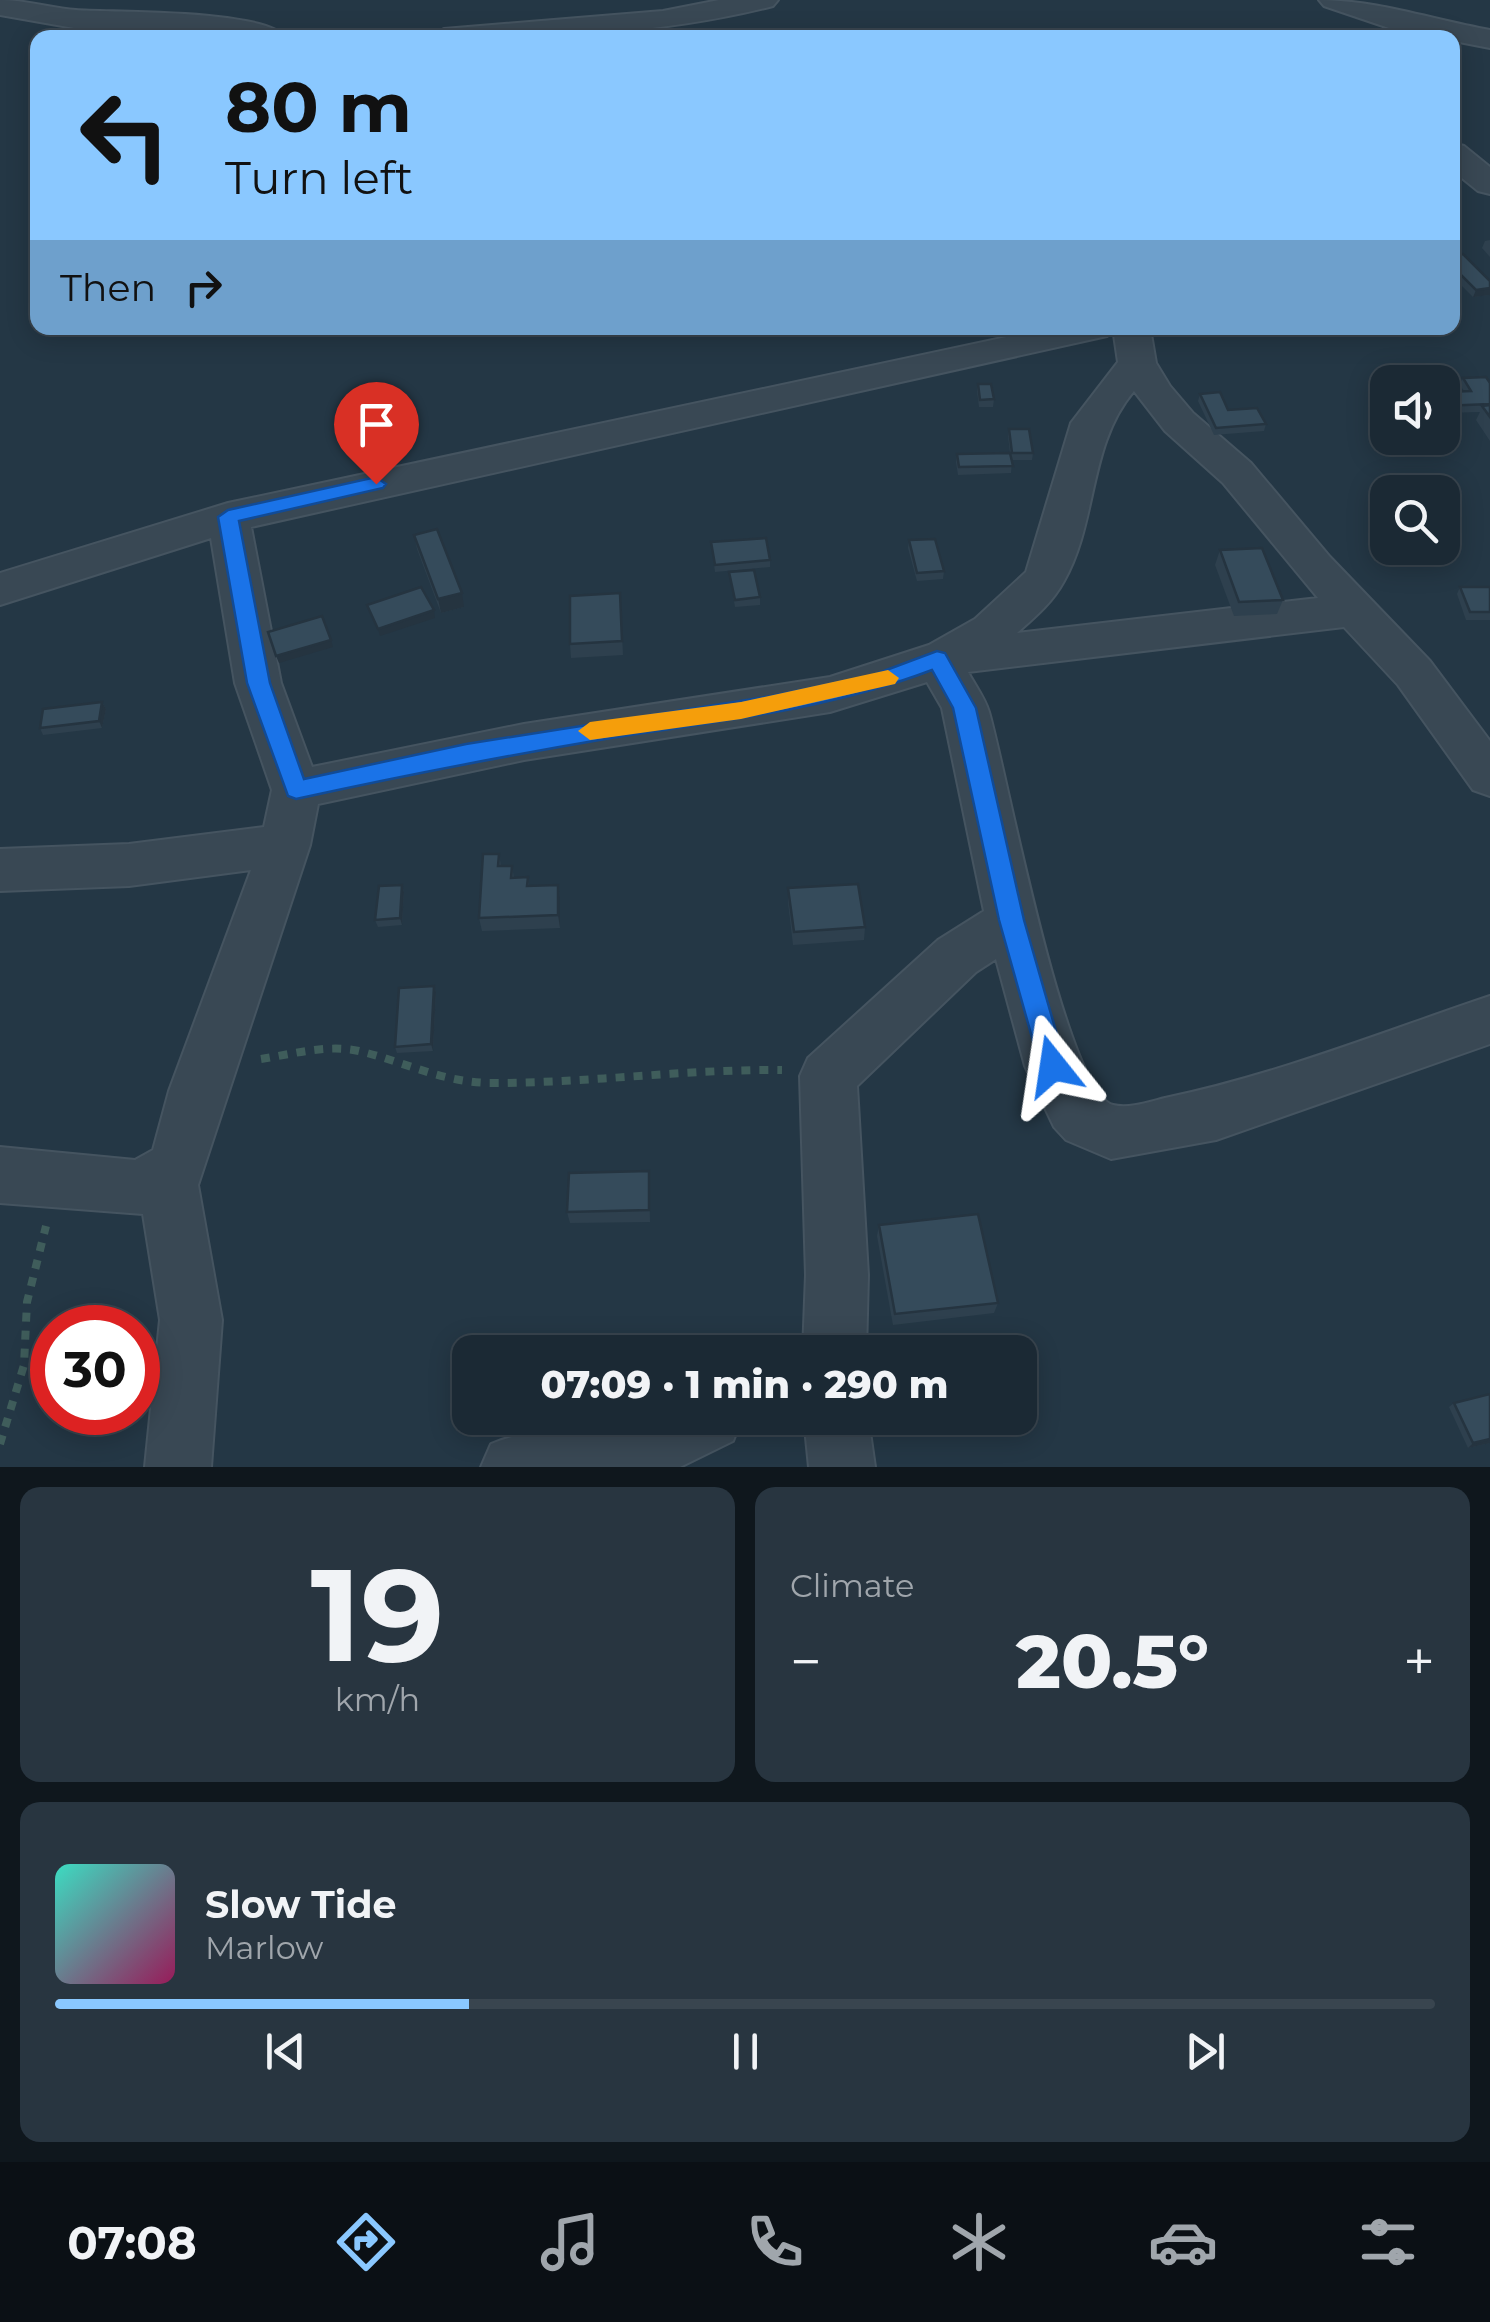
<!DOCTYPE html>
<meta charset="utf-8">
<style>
:root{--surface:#1b2934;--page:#283540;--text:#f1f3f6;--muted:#a0a6ac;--line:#39454f;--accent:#8ac8ff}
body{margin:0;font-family:Montserrat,sans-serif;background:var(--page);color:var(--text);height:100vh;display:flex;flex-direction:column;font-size:38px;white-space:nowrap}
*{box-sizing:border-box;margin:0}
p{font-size:32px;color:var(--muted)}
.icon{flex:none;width:55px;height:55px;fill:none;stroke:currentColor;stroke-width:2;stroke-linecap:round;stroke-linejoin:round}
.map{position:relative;height:1467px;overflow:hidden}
.drawer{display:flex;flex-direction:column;gap:20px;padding:20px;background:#0f171d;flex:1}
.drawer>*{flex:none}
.guide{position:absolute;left:30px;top:30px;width:1430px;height:305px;border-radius:20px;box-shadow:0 5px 25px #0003,0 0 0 2px var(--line);background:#8ac8ff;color:#111;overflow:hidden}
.buttons{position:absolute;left:1370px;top:365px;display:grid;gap:20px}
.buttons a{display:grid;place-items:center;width:90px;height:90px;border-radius:20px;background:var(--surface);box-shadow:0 5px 25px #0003,0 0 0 2px var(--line);font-size:50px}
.speed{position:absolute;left:30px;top:1305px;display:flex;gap:20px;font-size:50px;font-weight:700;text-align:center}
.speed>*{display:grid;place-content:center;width:130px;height:130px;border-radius:50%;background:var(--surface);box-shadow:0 5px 25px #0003,0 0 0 2px var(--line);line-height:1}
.speed .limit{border:15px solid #d22;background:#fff;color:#111}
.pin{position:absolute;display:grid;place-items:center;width:85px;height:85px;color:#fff;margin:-102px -42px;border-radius:50% 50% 50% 0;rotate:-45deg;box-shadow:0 0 10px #0007}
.pin .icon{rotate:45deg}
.me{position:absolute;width:110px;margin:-55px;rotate:345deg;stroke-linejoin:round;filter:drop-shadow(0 0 8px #0008)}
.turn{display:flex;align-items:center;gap:35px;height:210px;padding:0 30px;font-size:45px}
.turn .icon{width:130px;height:130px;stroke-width:2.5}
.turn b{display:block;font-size:70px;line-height:85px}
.then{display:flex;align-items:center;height:95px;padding:0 30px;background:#0003;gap:20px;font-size:38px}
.big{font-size:75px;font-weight:800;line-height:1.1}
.drawer .widget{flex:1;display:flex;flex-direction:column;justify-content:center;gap:15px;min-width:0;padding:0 35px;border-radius:20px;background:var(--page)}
.drawer .dial{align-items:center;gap:0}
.dial b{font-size:130px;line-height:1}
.song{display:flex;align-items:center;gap:30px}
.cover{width:120px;height:120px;border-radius:15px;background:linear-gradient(135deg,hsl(170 70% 55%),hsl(330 70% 35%))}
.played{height:10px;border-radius:5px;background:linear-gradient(90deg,var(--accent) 30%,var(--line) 30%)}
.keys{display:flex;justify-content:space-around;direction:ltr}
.heat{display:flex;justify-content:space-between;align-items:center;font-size:55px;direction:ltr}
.drawer .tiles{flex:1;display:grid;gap:20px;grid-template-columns:1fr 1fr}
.widget:last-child{grid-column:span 2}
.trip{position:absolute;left:452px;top:1335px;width:585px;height:100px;border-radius:20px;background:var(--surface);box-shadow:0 5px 25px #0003,0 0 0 2px var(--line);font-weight:800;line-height:100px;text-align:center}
.tabs{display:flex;height:160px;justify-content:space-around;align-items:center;background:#0b1015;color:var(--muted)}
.tabs .icon{width:70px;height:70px}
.tabs .on{color:var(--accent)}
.tabs b{font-size:45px;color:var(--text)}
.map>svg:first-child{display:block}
</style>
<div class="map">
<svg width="1490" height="1467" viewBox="0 0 1490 1467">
<rect width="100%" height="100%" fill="#243745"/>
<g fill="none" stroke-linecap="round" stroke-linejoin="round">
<defs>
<g id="street">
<path d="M0 0C26 0 50 8 76 10 115 13 265 9 287 38H224L180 29 74 28 0 15Z"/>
<path d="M719 0H778L773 6C659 35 546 38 429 38L444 29 663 11Z"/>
<path d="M1319 0C1377 0 1433 20 1490 30V48L1392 29 1324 6Z"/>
<polygon points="1452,143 1464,146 1490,167 1490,194 1478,191 1452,170"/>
<path d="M1049 328H1113L1107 336 251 527 281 683 312 767 524 724 830 677 929 645 975 619 1026 572 1071 423 1118 362 1113 328H1150L1156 363 1170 386 1193 413 1251 463 1330 557 1430 661 1490 741V796L1473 790 1398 685 1344 627 968 672C975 685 985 698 989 712 1006 769 1065 1093 1113 1105 1129 1109 1149 1102 1165 1098 1276 1075 1383 1032 1490 996V1044L1216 1140 1111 1159 1066 1140 1054 1127 1025 1066 996 959 976 972 857 1086 868 1275 866 1352H803L806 1275 800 1076 808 1058 938 940 984 911 942 708 927 682 830 712 524 760 318 804 310 845 198 1185 222 1320 211 1467H145L160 1320 143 1214 0 1203V1147L135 1160 153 1150 169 1091 251 870 129 886 0 891V849L129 844 264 827 272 790 235 683 211 538 0 605V573L228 503ZM1134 391 1165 431 1223 483 1318 598 1017 633C1035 617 1052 603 1064 581 1098 521 1088 445 1134 391Z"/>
<path d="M638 1418H742L733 1441 680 1467H481L491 1444C537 1424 589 1434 638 1418Z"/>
<polygon points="804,1418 868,1418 875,1467 809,1467"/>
</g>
</defs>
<use href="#street" stroke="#455460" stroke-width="4"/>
<g stroke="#3f5d5b" stroke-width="8" stroke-dasharray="9 9" stroke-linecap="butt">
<path d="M261 1059C293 1054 327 1044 359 1051 405 1062 444 1083 492 1083 589 1083 685 1069 782 1070"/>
<polyline points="0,1444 24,1365 27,1302 46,1226"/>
</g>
<use href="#street" fill="#394854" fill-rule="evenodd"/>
</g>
<g fill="#2e404e">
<polygon points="1490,240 1490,257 1482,248 1485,241"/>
<polygon points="1452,256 1490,281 1490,295 1473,297 1452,276"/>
<polygon points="1463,378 1490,383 1490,441 1476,420 1480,412 1442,413 1442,392 1464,391 1460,385"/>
<polygon points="978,384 994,399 993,407 979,407 977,391"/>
<polygon points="1200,394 1228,410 1266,424 1264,431 1214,435 1198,401"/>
<polygon points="1009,429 1033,453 1032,460 1012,460 1011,473 958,475 956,462 957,454 1010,453 1008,436"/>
<polygon points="414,535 464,607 441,613 417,549"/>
<polygon points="909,540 944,571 943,579 917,581 908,548"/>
<polygon points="711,542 770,560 770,567 715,572"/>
<polygon points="1220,550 1283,600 1277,614 1234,616 1215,565"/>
<polygon points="729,572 760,597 760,605 735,607"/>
<polygon points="1460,587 1490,587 1490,620 1466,620 1457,594"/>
<polygon points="620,593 623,655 571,658 570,644"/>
<polygon points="102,702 106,709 102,728 43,735 40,728"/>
<polygon points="499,854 501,866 512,866 514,878 528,877 529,886 558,885 560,898 560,928 482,931 479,918"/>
<polygon points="402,885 404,892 402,925 378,927 375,920"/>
<polygon points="788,888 865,927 864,940 793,945 788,902"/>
<polygon points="434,986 436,992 433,1051 397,1053 395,1047"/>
<polygon points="649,1171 650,1222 570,1223 567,1212"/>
<polygon points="879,1225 998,1303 994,1313 893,1325 877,1236"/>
<polygon points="1454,1403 1490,1443 1468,1448 1449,1407"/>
</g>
<g fill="#253440">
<polygon points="1490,288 1490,295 1473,297 1476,290"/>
<polygon points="462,593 464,607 441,613 438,599"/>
<polygon points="434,610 435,618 380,636 378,629"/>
<polygon points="331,640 333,647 279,663 276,656"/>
<polygon points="102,702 106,709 102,728 99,721"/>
<polygon points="402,885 404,892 402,925 400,918"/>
<polygon points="558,885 560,898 560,928 558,915"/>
<polygon points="434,986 436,992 433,1051 431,1044"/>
<polygon points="1490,1439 1490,1443 1468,1448 1473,1443"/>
</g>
<g fill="#354b5b" stroke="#253440" stroke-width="2.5">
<polygon points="1463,254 1490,281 1490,288 1476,290 1452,266 1452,256"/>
<polygon points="1486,377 1490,383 1490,404 1442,406 1442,392 1471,391 1463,378"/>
<polygon points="978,384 991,384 994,399 980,400"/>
<polygon points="1220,392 1228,410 1257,408 1266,424 1216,428 1200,394"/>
<polygon points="1490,405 1490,417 1482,406"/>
<polygon points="1009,429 1029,429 1033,453 1012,453"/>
<polygon points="1010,453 1013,466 959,467 957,454"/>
<polygon points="437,529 462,593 438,599 414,535"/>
<polygon points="766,538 770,560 715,565 711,542"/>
<polygon points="935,539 944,571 917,573 909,540"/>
<polygon points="1262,548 1283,600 1239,602 1220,550"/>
<polygon points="754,570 760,597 735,600 729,572"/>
<polygon points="421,587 434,610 378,629 367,605"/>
<polygon points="1460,587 1490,587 1490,612 1470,612"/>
<polygon points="620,593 622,641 570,644 570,596"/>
<polygon points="322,616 331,640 276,656 268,632"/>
<polygon points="102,702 99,721 40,728 43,709"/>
<polygon points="483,854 499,854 498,866 512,866 511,878 528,877 527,886 558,885 558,915 479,918"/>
<polygon points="858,884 865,927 794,932 788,888"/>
<polygon points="402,885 400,918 375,920 379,886"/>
<polygon points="434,986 431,1044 395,1047 399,988"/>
<polygon points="649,1171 649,1210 567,1212 569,1173"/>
<polygon points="978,1214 998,1303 895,1314 879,1225"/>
<polygon points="1490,1394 1490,1439 1473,1443 1454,1403"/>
</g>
<path fill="#1a73e8" stroke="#114b97" stroke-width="2.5" d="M376 477 386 484 383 488 239 521 270 683 304 779 466 744 772 696 873 675 937 651 945 653 976 708 1024 920 1066 1066 1062 1074 1053 1078 1044 1074 1040 1066 999 920 953 708 932 670C830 709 719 721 611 738 505 756 401 776 296 799L288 796 247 683 218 517 228 510Z"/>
<polygon fill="#f59e0b" points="888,670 899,678 895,684 741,719 590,740 578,731 590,722 741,702"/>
</svg>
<div class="buttons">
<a><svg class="icon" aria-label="sound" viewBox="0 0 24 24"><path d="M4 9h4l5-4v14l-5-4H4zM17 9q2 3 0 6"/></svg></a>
<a><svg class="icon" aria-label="search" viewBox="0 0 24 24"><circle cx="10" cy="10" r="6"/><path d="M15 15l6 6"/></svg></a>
</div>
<div class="speed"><div class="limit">30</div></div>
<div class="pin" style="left:376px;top:484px;background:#d93025"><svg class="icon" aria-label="arrive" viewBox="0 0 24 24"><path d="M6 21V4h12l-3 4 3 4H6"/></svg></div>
<svg class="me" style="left:1053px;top:1066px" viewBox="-20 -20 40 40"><path d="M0-17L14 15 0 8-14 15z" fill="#1a73e8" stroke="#fff" stroke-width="4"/></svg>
<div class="trip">07:09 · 1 min · 290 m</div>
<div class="guide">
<div class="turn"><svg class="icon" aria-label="left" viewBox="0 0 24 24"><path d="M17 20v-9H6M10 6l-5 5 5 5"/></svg><div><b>80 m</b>Turn left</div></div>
<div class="then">Then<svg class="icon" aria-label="right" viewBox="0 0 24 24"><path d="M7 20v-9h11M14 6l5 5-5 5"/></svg></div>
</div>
</div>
<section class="drawer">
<div class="tiles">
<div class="widget dial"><b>19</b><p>km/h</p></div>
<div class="widget"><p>Climate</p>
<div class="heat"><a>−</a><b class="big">20.5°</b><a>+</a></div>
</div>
<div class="widget">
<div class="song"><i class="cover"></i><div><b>Slow Tide</b><p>Marlow</p></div></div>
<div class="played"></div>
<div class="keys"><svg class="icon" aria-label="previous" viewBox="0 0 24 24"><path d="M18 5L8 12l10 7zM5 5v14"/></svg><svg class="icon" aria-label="pause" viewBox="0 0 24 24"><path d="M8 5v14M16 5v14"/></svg><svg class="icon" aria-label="next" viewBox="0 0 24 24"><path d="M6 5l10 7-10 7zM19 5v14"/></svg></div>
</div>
</div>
</section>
<nav class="tabs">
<b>07:08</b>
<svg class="icon on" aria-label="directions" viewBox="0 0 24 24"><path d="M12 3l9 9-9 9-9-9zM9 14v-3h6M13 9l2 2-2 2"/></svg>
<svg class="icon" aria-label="music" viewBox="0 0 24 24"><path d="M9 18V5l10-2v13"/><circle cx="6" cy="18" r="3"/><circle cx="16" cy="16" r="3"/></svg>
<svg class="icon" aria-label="phone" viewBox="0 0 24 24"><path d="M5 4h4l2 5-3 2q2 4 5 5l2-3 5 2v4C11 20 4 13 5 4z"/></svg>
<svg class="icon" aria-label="climate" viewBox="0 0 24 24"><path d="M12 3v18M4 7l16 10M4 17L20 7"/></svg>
<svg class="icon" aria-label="car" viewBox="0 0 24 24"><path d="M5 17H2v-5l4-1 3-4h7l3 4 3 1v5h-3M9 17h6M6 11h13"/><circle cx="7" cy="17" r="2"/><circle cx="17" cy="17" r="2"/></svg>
<svg class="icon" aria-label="filters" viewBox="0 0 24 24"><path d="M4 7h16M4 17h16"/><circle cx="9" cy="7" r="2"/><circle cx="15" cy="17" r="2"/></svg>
</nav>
